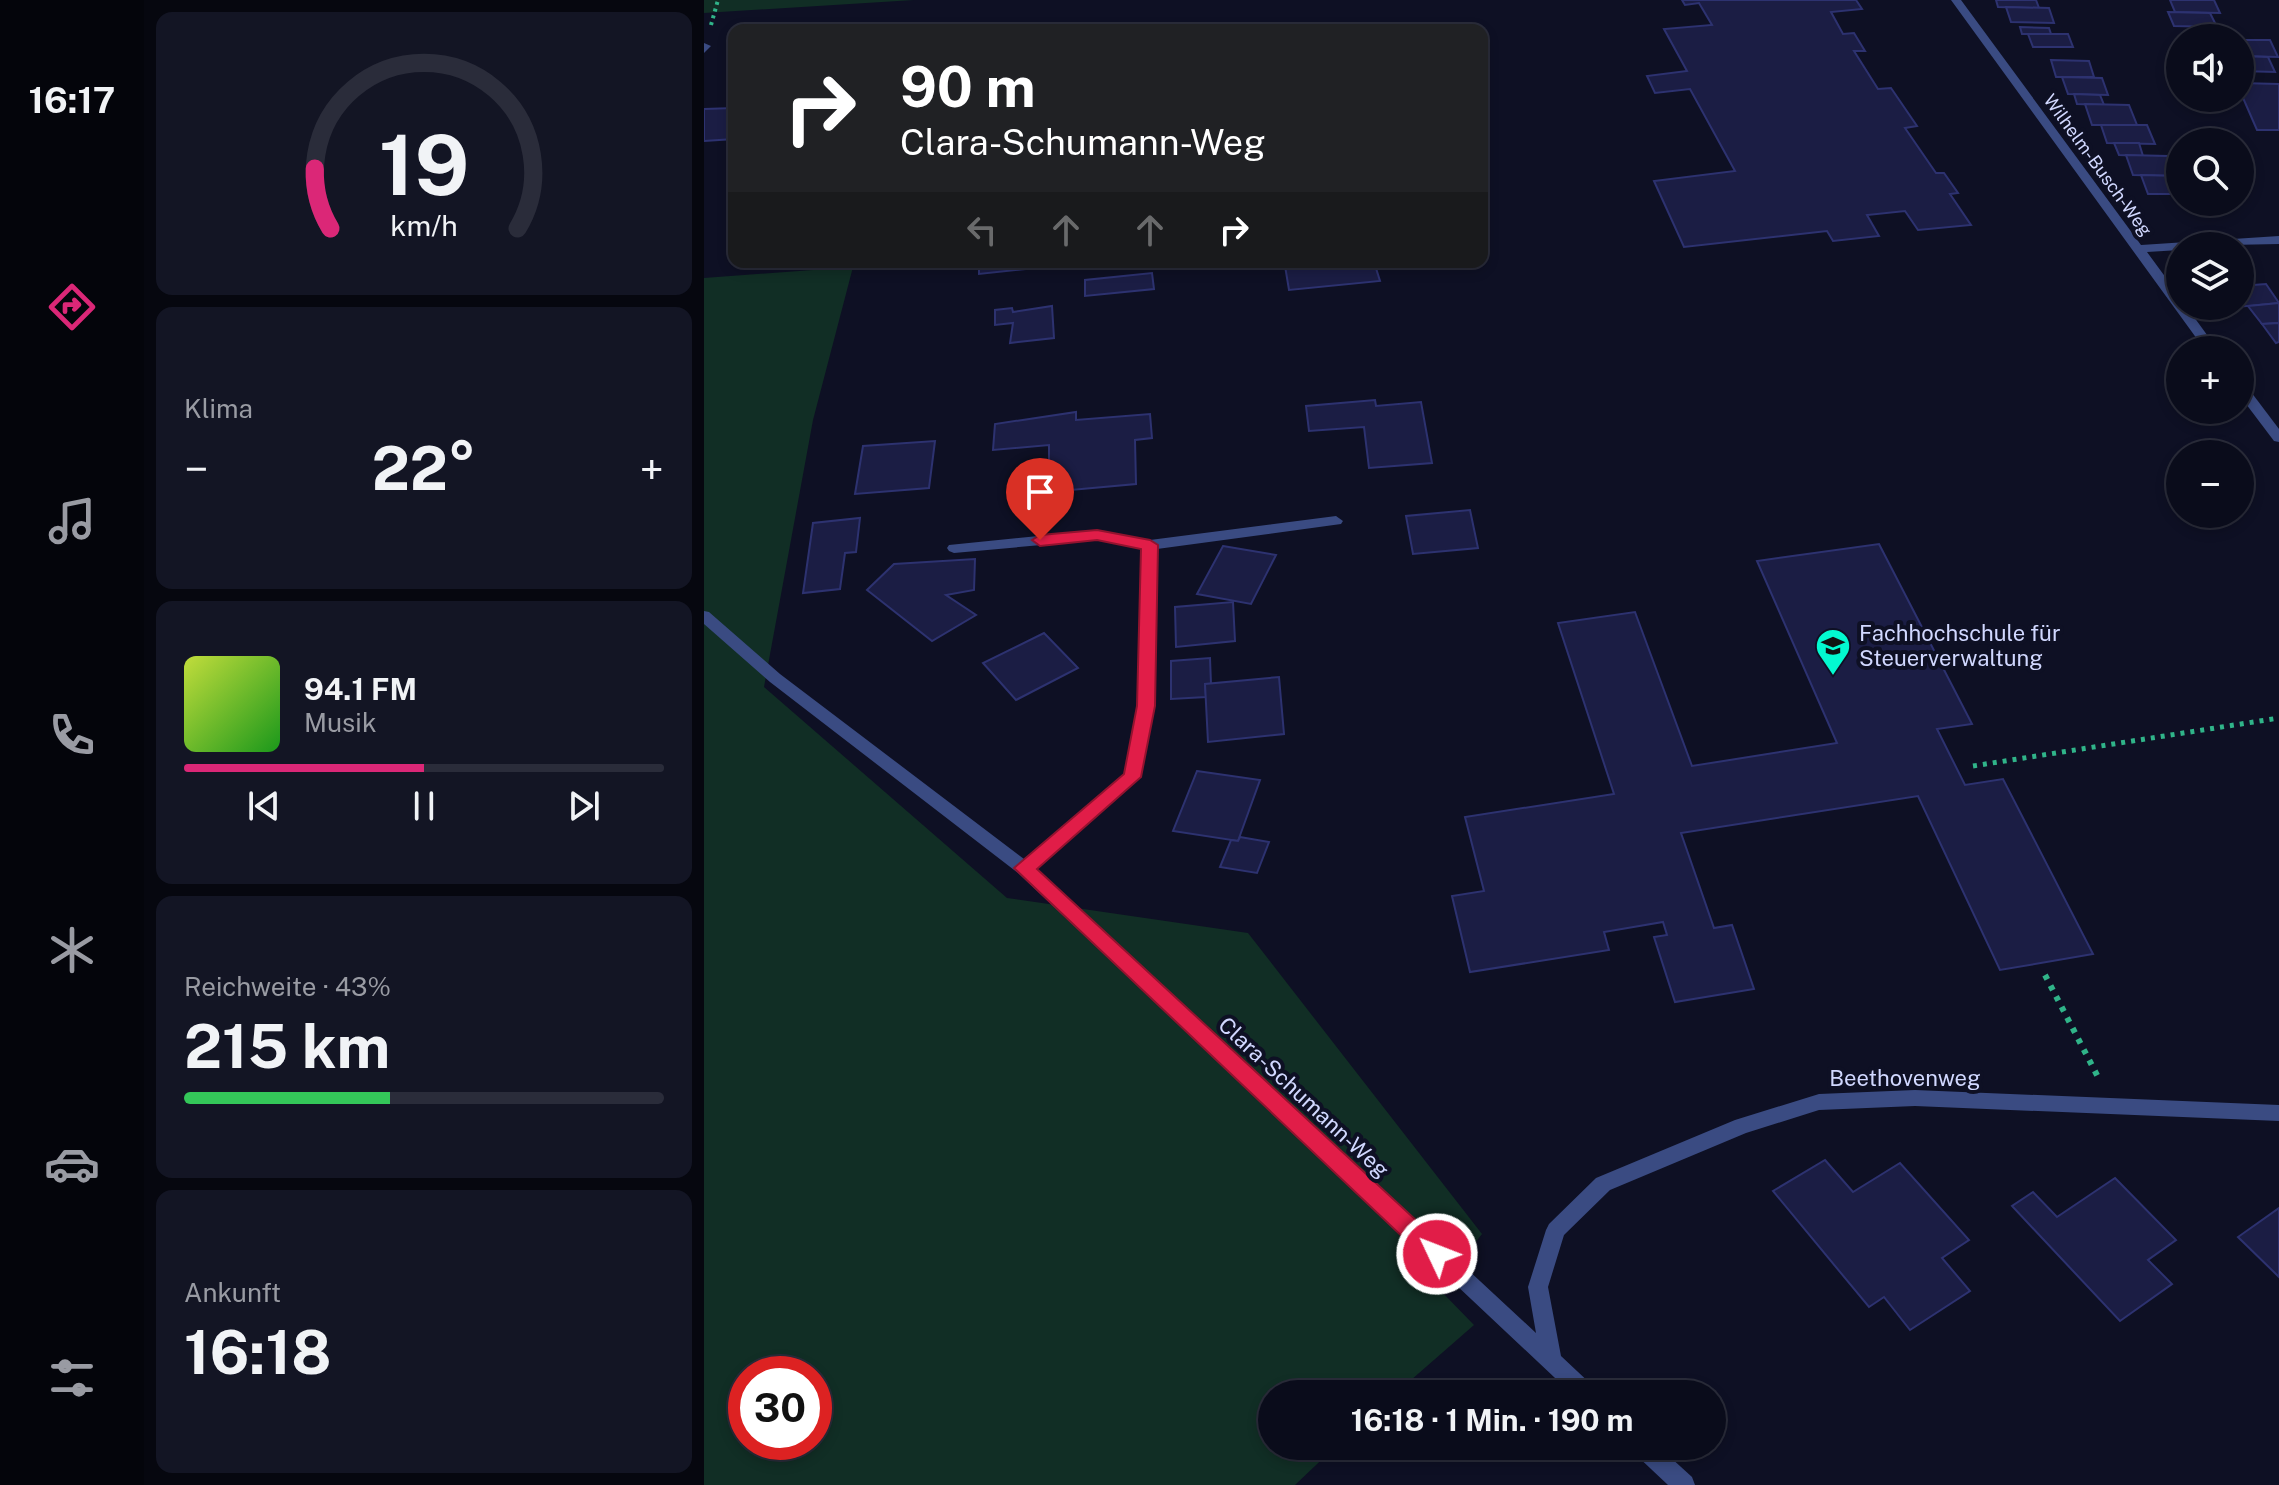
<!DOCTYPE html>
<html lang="de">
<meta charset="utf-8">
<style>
:root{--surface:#0a0c1b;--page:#131524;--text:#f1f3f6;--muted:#999ba3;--line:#2a2c3a;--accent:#db2777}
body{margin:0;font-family:"Public Sans",sans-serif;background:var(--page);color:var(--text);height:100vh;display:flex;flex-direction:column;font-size:30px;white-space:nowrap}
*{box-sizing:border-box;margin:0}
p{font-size:26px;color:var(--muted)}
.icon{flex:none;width:44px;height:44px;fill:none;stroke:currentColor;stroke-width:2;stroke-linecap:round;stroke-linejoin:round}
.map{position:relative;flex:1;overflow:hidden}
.sheet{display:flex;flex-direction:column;gap:12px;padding:12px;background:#06070f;width:560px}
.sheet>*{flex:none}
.hud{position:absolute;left:24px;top:24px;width:760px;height:244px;border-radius:16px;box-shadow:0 4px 12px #0003,0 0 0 2px var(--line);background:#202124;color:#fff;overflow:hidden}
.tools{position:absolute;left:1462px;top:24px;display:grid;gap:16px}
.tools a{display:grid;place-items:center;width:88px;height:88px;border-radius:50%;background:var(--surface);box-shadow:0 4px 12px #0003,0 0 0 2px var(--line);font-size:40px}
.speed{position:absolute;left:24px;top:1356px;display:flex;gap:16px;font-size:40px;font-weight:700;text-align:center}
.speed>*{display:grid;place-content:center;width:104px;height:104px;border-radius:50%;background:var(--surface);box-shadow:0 4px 12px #0003,0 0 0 2px var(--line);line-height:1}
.speed .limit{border:12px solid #d22;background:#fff;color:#111}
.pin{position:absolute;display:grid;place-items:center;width:68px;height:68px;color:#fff;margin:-82px -34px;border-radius:50% 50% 50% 0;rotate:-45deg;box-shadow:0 0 8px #0007}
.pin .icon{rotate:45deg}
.me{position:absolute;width:88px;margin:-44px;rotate:313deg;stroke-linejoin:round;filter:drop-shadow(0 0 6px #0008)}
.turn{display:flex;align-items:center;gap:28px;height:168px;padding:0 40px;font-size:36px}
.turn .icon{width:104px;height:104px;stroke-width:2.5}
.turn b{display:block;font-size:56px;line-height:68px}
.lanes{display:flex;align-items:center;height:76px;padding:0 40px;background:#0003;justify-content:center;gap:40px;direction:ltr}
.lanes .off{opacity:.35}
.big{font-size:60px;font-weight:700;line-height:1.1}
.sheet .widget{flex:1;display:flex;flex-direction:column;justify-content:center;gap:12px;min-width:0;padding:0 28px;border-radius:16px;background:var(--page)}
.sheet .dial{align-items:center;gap:0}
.dial svg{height:208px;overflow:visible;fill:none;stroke:var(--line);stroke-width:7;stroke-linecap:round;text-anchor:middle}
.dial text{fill:var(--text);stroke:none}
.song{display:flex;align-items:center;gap:24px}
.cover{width:96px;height:96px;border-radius:12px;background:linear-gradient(135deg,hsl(70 70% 55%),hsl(120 70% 35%))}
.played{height:8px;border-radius:4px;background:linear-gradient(90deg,var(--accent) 50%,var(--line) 50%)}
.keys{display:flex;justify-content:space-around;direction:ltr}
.heat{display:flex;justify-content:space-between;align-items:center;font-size:44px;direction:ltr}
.charge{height:12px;border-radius:6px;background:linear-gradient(90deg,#34c759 43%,var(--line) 0)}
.trip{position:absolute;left:554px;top:1380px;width:468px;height:80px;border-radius:40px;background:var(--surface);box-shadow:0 4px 12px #0003,0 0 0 2px var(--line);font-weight:700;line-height:80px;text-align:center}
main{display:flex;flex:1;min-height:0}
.menu{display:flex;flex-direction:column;width:144px;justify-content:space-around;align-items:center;background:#04050b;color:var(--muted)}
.menu .icon{width:56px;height:56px}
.menu .active{color:var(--accent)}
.menu b{font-size:36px;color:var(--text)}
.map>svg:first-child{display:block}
</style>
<main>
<nav class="menu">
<b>16:17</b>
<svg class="icon active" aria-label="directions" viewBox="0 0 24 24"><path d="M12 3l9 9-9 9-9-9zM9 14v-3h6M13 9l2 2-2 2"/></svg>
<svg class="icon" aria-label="music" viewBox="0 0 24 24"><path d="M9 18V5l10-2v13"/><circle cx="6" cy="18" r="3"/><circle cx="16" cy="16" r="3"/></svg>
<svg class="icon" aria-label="phone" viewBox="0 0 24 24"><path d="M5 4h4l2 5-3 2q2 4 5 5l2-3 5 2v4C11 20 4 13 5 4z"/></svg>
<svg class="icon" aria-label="climate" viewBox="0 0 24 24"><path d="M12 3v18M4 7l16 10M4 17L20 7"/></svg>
<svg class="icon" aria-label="car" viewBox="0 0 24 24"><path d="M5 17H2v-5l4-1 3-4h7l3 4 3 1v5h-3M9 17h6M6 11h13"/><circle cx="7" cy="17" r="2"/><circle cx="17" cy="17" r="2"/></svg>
<svg class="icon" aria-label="filters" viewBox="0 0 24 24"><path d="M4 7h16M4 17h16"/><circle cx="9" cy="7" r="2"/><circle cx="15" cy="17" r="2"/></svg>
</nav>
<section class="sheet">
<div class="widget dial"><svg viewBox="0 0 100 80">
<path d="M14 69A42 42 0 1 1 86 69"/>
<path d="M14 69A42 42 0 0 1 8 46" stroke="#db2777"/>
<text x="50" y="56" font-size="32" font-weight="700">19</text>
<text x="50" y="72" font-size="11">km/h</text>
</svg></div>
<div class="widget"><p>Klima</p>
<div class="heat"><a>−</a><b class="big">22°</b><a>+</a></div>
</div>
<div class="widget">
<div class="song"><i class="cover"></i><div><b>94.1 FM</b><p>Musik</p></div></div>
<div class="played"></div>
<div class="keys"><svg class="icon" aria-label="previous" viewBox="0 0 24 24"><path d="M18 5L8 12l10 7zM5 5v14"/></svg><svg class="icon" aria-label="pause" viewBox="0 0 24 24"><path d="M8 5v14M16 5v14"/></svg><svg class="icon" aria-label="next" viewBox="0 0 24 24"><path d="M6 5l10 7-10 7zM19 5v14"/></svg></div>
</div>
<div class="widget"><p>Reichweite · 43%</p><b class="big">215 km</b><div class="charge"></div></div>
<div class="widget"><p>Ankunft</p><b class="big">16:18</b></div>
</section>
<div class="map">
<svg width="1575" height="1485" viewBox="0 0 1575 1485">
<rect width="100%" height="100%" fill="#0e1024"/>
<g fill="#112e25" fill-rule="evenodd">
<polygon points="0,0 210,0 0,13"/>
<path d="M149 267 109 420 60 687 303 898 544 933 778 1234 735 1289 770 1325 691 1394H568V1446H632L591 1485H0V278ZM42 1374H110V1442H42Z"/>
</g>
<g fill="#1b1d44" stroke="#2d3270" stroke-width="2">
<polygon points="978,0 1152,0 1158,9 1127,12 1139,34 1150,33 1161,51 1150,51 1174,89 1187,88 1213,126 1201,128 1232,173 1240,173 1254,193 1246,194 1267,225 1214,230 1201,211 1163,215 1175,236 1129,241 1123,231 980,247 950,181 1031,171 986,89 951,93 943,76 983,71 960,29 1008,25 995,3 981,5"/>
<polygon points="1292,0 1332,0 1335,8 1294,7"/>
<polygon points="1466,0 1510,0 1516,13 1471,12"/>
<polygon points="1302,7 1345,8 1350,23 1307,22"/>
<polygon points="1464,12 1506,13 1513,27 1470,26"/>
<polygon points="1316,27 1345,28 1347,34 1318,34"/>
<polygon points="1324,34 1364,34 1369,47 1329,47"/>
<polygon points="1536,40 1566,40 1574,57 1536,56"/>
<polygon points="1536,56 1564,57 1571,72 1536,71"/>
<polygon points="1347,60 1385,61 1390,77 1352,77"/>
<polygon points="1358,77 1398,78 1404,95 1364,94"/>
<polygon points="1536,83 1575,84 1575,130 1553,130 1536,91"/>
<polygon points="1370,94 1396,95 1400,105 1373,104"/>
<polygon points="1381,104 1425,105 1433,125 1388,125"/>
<polygon points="30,108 30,139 0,141 0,109"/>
<polygon points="1397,125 1443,125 1451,144 1403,143"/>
<polygon points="1410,143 1435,143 1439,156 1415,155"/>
<polygon points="1422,155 1464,156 1472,176 1429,175"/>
<polygon points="1437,175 1476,176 1476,194 1444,194"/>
<polygon points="275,262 341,262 341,267 275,274"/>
<polygon points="618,262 670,262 676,281 585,290 581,266"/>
<polygon points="448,273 450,289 381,296 381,280"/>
<polygon points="1562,284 1575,303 1533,307 1536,286"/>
<polygon points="1575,303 1575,323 1558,324 1544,306"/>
<polygon points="348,306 350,338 306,343 309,323 291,325 291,310 308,308 309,312"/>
<polygon points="1575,323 1575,342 1572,343 1558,324"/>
<polygon points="671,400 672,406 717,402 728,463 665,468 660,427 605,431 602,406"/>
<polygon points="372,412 372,420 446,414 448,438 431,440 432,484 345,492 345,445 289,450 291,424"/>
<polygon points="231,441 225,488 151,494 159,446"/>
<polygon points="766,510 774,548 709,554 702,516"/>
<polygon points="156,518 152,552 141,553 136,589 99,593 109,523"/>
<polygon points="1175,544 1268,724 1233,729 1261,785 1299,779 1389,954 1296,970 1214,796 977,833 1010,928 1028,925 1050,989 971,1002 950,937 963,935 959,922 900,932 905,950 766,972 748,896 780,891 761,817 910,794 854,623 931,612 988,766 1133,743 1053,561"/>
<polygon points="519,546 572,555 547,604 493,594"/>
<polygon points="271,559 270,590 242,595 272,615 228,641 163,590 190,564"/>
<polygon points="529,602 531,641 472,647 471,607"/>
<polygon points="340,633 374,668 312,700 279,663"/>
<polygon points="506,658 507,684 501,684 502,697 467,699 467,661"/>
<polygon points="575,677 580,734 504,742 501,684"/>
<polygon points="493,771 556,780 534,841 469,831"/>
<polygon points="536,837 565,842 553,873 516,867 527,840 534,841"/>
<polygon points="1121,1160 1149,1192 1196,1163 1265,1240 1238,1258 1266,1291 1206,1330 1180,1297 1165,1307 1069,1191"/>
<polygon points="1411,1178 1472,1240 1444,1260 1468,1284 1416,1321 1308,1206 1329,1192 1353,1217"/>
<polygon points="1575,1208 1575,1277 1534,1237"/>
</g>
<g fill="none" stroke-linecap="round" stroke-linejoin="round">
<polyline stroke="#30b489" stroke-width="4" stroke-dasharray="3 4" stroke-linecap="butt" points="7,25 14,0"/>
<polyline stroke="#30b489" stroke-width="5" stroke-dasharray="4 6" stroke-linecap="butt" points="1269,766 1575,718"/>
<polyline stroke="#30b489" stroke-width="6" stroke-dasharray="5 7" stroke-linecap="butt" points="1341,975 1394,1077"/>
<g fill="#3a4b82" fill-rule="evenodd">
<polygon points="1247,0 1257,0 1437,245 1575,236 1575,244 1476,246 1476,250 1443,252 1476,297 1476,306 1482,306 1514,350 1501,350"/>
<polygon points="0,43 7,46 0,53"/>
<polygon points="1536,383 1541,384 1575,429 1575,442 1570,441 1536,396"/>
<polygon points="632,516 639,521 637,524 453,549 450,706 436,777 331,868 832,1333 824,1287 842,1230 845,1224 892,1178 1031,1120 1115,1094 1211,1090 1575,1105 1575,1121 1211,1106 1115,1110 1042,1133 906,1190 860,1235 844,1287 857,1356 890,1387 894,1394 868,1394 314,873 66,682 0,624 0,611 5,612 76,674 320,859 420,774 434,706 439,548 393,540 250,553 245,551 243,548 245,545 393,530 446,540"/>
<polygon points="927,1446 954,1446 988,1477 991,1485 964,1485 930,1453"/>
</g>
</g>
<polygon fill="#e11d48" stroke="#92132f" stroke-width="2" points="393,530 446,540 454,545 451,706 437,777 333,869 741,1247 744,1254 741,1262 733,1265 725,1262 310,868 420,774 433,706 437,549 393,540 336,546 328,540 336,535"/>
<defs>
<symbol id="school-pin" viewBox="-11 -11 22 30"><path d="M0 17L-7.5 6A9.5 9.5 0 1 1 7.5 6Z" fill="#03f9d0" stroke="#0e1024"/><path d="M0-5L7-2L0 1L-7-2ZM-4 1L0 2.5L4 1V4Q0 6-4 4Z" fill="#111"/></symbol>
</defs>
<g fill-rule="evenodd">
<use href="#school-pin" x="1109" y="626" width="40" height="54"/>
</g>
<g text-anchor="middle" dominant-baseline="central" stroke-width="8" stroke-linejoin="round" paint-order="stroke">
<g font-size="18" fill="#d1d8ff" stroke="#0e1024">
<text transform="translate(1394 165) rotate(54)">Wilhelm-Busch-Weg</text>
</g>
<g font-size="22" fill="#d1d8ff" stroke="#0e1024" text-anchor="start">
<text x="1155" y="633">Fachhochschule für<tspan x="1155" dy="25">Steuerverwaltung</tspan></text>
</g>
<g font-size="22" fill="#d1d8ff" stroke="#0e1024">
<text x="1201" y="1078">Beethovenweg</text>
<text transform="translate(600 1097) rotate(43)">Clara-Schumann-Weg</text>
</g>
</g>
</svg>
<div class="tools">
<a><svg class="icon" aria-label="sound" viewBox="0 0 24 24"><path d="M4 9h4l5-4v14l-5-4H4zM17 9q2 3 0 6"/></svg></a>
<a><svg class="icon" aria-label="search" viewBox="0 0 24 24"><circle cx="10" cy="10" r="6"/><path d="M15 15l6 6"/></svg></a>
<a><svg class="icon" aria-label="layers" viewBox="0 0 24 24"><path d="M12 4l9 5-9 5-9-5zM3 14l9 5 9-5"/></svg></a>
<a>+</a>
<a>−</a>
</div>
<div class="speed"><div class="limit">30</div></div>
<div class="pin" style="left:336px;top:540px;background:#d93025"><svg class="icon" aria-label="arrive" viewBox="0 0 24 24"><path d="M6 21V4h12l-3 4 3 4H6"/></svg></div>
<svg class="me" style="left:733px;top:1254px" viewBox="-20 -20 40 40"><circle r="17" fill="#e11d48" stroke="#fff" stroke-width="3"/><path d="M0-11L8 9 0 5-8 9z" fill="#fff"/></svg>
<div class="trip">16:18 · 1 Min. · 190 m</div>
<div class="hud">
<div class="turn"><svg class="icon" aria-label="right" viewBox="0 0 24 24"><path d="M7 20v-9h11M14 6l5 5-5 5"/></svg><div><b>90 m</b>Clara-Schumann-Weg</div></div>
<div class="lanes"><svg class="icon off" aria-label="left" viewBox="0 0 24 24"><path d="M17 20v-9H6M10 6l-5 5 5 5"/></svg><svg class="icon off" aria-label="ahead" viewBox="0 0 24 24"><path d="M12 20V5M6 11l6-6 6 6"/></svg><svg class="icon off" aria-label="ahead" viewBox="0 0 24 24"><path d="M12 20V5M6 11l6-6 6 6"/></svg><svg class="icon" aria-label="right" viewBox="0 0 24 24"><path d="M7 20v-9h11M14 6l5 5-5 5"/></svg></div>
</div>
</div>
</main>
